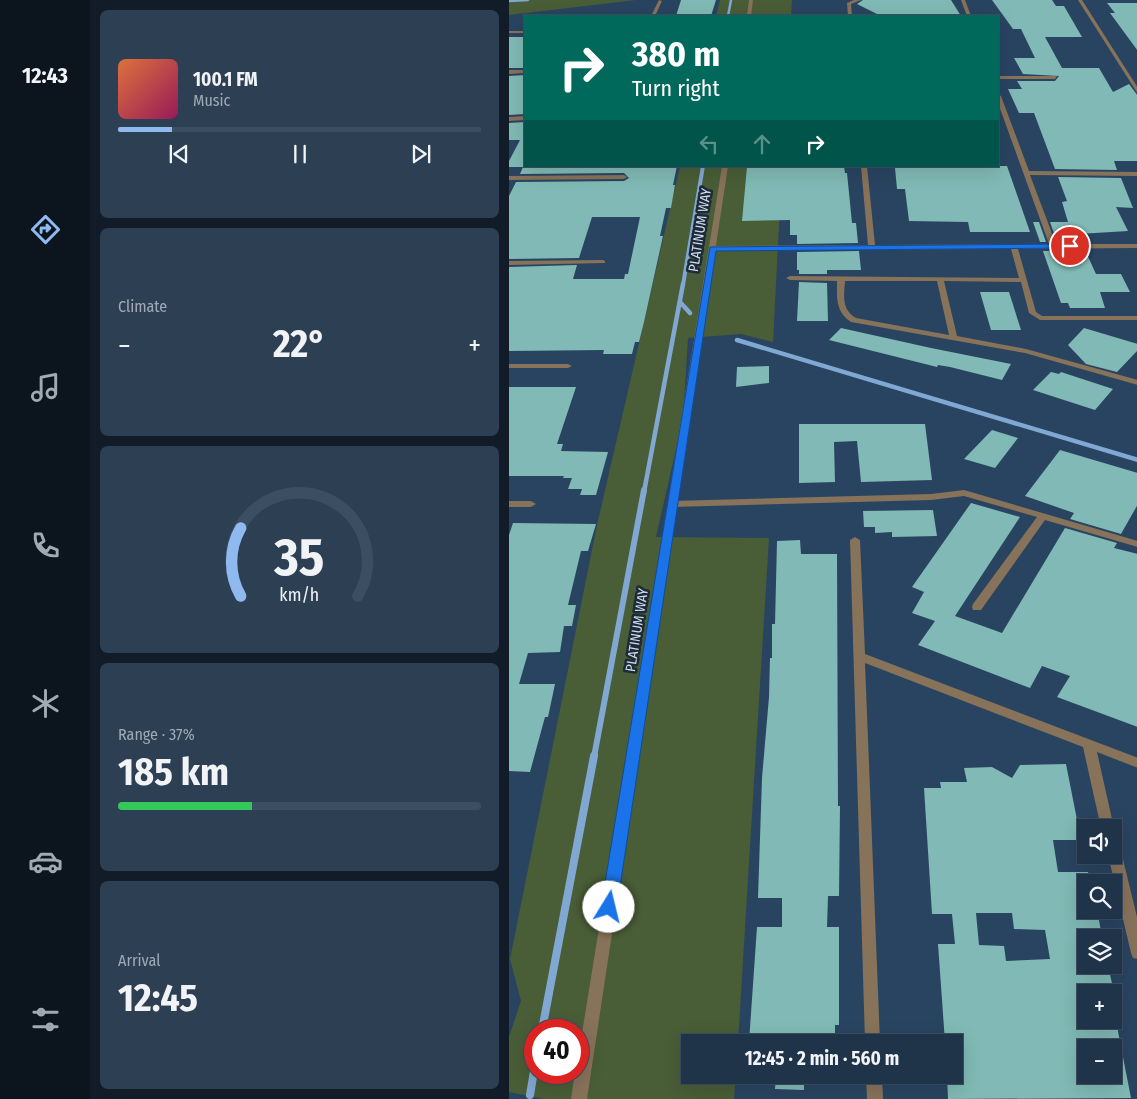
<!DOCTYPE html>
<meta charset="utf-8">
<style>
:root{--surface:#1f3349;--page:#2c3f53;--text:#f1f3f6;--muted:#a1aab4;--line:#3c4e61;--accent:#90b9f0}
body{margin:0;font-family:"Fira Sans Condensed",sans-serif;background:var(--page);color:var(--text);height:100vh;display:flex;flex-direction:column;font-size:19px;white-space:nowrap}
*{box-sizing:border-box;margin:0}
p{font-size:16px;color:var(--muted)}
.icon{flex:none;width:28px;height:28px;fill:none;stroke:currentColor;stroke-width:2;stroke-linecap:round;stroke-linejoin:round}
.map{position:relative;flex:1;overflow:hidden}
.drawer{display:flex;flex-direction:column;gap:10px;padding:10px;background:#111c28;width:419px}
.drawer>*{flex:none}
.banner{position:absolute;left:15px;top:15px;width:475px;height:152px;border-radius:0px;box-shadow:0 5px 20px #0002,0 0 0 1px var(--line);background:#00695c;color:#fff;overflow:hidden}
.controls{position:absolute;left:568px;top:819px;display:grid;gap:10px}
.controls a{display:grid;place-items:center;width:45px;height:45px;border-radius:0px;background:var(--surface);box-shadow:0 5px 20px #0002,0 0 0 1px var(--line);font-size:25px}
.speed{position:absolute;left:15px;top:1019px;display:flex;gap:10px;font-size:25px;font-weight:700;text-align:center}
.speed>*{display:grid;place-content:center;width:65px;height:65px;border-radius:50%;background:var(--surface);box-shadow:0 5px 20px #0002,0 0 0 1px var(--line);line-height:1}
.speed .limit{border:8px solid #d22;background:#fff;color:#111}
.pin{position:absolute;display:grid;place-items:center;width:42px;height:42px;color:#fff;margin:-21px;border:2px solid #fff;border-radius:50%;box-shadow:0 1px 5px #0007}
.me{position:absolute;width:55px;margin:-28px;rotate:9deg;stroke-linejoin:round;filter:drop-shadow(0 0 4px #0008)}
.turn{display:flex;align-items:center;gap:18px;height:105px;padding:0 25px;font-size:22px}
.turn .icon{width:65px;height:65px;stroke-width:2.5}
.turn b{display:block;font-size:35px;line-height:42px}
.lanes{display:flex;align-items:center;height:48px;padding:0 25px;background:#0003;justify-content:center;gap:25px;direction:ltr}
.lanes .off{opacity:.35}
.big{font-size:38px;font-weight:700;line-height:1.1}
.drawer .tile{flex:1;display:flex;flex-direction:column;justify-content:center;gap:8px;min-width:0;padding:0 18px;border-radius:8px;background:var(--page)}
.drawer .dial{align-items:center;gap:0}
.dial svg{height:130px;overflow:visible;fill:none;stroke:var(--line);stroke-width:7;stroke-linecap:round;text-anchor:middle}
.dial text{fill:var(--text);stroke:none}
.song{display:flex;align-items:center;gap:15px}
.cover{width:60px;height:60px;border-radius:8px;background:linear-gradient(135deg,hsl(20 70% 55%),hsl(330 70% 35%))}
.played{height:5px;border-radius:2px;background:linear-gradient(90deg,var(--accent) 15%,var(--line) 15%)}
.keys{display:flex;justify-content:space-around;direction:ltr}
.heat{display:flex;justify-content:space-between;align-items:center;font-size:28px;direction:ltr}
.charge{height:8px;border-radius:4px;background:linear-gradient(90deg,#34c759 37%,var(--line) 0)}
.trip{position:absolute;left:172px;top:1034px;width:282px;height:50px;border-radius:0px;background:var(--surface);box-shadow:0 5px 20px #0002,0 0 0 1px var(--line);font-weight:700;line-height:50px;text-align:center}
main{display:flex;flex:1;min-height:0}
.dock{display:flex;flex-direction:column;width:90px;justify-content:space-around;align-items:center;background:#0c141d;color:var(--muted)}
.dock .icon{width:35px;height:35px}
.dock .current{color:var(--accent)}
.dock b{font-size:22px;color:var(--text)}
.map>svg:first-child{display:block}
</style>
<main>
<nav class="dock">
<b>12:43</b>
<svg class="icon current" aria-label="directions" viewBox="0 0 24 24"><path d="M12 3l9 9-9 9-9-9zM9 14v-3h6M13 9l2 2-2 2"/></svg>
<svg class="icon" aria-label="music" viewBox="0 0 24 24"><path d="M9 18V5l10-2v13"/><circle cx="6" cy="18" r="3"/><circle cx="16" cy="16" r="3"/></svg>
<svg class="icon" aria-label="phone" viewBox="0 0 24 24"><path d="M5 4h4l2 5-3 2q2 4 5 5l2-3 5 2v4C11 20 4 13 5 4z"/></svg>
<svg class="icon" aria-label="climate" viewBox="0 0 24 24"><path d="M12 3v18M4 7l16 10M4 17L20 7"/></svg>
<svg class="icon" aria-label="car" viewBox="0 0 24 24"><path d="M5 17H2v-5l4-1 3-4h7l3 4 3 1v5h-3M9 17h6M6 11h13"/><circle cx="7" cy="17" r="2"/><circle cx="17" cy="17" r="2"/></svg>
<svg class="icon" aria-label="filters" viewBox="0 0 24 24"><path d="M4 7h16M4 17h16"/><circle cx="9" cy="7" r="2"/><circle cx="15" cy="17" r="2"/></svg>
</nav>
<section class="drawer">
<div class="tile">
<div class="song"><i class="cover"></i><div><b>100.1 FM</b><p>Music</p></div></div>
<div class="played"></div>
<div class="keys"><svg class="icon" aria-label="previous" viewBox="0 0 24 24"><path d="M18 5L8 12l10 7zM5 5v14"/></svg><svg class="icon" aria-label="pause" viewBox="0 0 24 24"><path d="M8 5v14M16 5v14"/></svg><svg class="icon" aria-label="next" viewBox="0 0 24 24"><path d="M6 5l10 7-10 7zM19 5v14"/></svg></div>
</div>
<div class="tile"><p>Climate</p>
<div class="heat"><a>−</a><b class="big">22°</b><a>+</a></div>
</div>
<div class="tile dial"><svg viewBox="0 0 100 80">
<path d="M14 69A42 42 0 1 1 86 69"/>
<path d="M14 69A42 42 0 0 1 14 27" stroke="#90b9f0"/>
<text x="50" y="56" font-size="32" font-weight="700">35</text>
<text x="50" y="72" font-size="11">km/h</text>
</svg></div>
<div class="tile"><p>Range · 37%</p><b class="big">185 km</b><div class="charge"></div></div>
<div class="tile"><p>Arrival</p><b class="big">12:45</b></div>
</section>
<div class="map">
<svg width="629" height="1099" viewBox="0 0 629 1099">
<rect width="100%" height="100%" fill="#294461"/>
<g fill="#495d37" fill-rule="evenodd">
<polygon points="0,0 127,0 0,15"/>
<polygon points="211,0 283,0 282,16 207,16"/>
<path d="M171 166H273L264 342 232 334 179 338 174 418 147 537 260 538 229 1042H181V1075H227L225 1099H35L0 1092V1037L12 1001 1 959 88 525ZM26 1030H69V1072H26Z"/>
</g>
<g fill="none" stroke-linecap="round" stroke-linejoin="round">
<g stroke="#81a8d3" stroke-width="2.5">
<polyline points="0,1 19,0"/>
<polyline points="219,16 222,0"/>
</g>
<polyline stroke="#81a8d3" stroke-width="4" points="174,285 194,166"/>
<g stroke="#81a8d3" stroke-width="4.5">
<polyline points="171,302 181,313"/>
<polyline points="228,340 629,460"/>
<polyline points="135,492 174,284"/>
</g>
<polyline stroke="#81a8d3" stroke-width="6" points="85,757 135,490"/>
<g stroke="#81a8d3" stroke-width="8">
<polyline points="33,1030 85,756"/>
<polyline points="21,1095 26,1065"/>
</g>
</g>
<g fill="#80b9b5" fill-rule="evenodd">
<polygon points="172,0 207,0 202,16 167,16"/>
<polygon points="354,0 442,0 452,16 372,16 348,4"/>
<polygon points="483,0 543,0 547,6 555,6 573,37 536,37 553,68 590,68 604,92 620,84 629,96 629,161 605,161 608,170 546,169 525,113 510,113 499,89 513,89 508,81 546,81 550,76 514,74 505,58 526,58 512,29 504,29"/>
<polygon points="598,3 629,3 629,51 601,13 606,13"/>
<rect x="0" y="37" width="16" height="31"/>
<polygon points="16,75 16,114 0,115 0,76"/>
<polygon points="16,122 16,166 168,166 164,185 166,185 162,208 157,208 151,236 154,236 135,322 130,342 126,342 123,354 94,354 95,350 0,351 0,267 68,265 64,279 115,279 116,274 119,274 131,217 83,217 70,258 0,259 0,196 7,182 115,181 120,178 115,173 11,174 14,167 0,167 0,161 11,140 0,140 0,123"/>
<polygon points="335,166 336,173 338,173 343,223 347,223 349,243 288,244 288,235 281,235 281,220 233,221 238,167"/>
<polygon points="392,166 498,166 521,232 461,232 459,222 400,221 396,189 388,189 386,168 393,168"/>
<polygon points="549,177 612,178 624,208 607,207 619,231 569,234 573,242 548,242 541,222 559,222 553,202 558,201"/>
<polygon points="524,222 530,222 537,242 531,242"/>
<polygon points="576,250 587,274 612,274 621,292 591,292 596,308 561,308 559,303 552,303 534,251"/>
<polygon points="350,251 352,270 318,270 318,274 290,274 290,270 288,270 288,252"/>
<polygon points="290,282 318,283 319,321 288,321"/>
<polygon points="471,292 500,292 512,330 482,330"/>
<polygon points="332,328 422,348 502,364 493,380 441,367 429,365 428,367 320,340"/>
<polygon points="575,328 629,344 629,350 608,372 577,364 559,345"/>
<polygon points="260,366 260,383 227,387 228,367"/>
<polygon points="542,372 550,374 552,372 604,389 586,410 524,390"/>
<polygon points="0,387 67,387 48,444 54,444 52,451 99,452 87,495 71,495 73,489 59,489 63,478 54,478 55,476 0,476"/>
<polygon points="290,424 416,424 423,480 352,482 348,441 325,442 326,482 290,483"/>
<polygon points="483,430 509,438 486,468 455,459"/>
<polygon points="551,450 629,473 629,504 612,534 561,519 565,513 516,496"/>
<polygon points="462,503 511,517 446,616 493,633 556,528 608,543 605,548 629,554 629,727 548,697 561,676 533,666 521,688 409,645 426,621 403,613 415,592 403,587"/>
<polygon points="424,510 428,536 383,537 383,532 366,533 366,527 355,527 354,511"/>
<polygon points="4,523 87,524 79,551 72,551 59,605 67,605 63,626 55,626 51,652 19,653 10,684 46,684 39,717 36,717 21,772 0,771 0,535"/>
<polygon points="291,540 292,554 328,554 329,806 331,806 330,896 319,896 318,927 330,927 330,1025 326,1025 326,1042 240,1042 248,927 273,927 273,898 249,898 253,778 260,697 261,658 263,658 263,624 266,624 268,541"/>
<path d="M557 764 572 840H544L549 872H579L582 882H576V910H588L592 931 576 932V965H599L609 1011H605L622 1098 439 1099 438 1075H446V1042H436L429 944H446L443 914H423L415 788H432L431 782H458L455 768 483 767 503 778 511 765ZM467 913H503L505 929 536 930 541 959 497 961 495 946 470 945ZM576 992H604V1020H576ZM576 1048H604V1075H576Z"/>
<polygon points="267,1075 295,1075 295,1090 266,1089"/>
</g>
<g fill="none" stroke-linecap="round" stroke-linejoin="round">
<g fill="#87725a" fill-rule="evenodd">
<polygon points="150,0 153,1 146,16 142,16"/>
<polygon points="345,0 352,0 342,4 343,16 339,16 338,3"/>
<polygon points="452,0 456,0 462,16 458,16"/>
<polygon points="569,0 573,0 629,88 629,94"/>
<rect x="0" y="31" width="16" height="2"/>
<polygon points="0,70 16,70 16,73 0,74"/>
<polygon points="548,76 546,79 489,79 489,76"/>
<path d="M489 94 492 96 520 171 629 172V176L521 175 547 244H629V248L509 249 527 312 533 316H629V320H531L520 313 512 282 435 281 448 336 517 349 629 380V385L516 353 342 322C326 311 328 298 328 281L281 280 277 278 281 276 510 278 502 249 203 250 200 248 203 246 359 245 352 166H358L366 245 540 244 489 103ZM336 281H428L440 335 347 318C332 309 335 296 336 281Z"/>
<polygon points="16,116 16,120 0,121 0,117"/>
<polygon points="0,176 115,175 118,177 115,179 0,180"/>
<polygon points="94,260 96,261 96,263 0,265 0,261"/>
<polygon points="0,364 59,364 63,366 59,368 0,368"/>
<polygon points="455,490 629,541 629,547 536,520 472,610 464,610 463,607 464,604 528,517 455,496 422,500 163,507 158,504 163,501 422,494"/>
<polygon points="0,501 22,501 27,504 22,507 0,507"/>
<polygon points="346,537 351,540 356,654 629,758 629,768 588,752 605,828 604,831 604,828 592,828 574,747 356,663 371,1042 356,1042 341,540"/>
<polygon points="604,842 609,843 611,847 629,921 629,959 624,958 622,953 599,855 604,855"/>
<polygon points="357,1075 373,1075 374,1099 358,1099"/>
</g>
<g fill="#87725a" fill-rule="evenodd">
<polygon points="240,0 244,0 242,16 238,16"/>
<polygon points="213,166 219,166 78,1099 62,1099 66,1072 69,1072 69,1058"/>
</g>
</g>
<polygon fill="#1a73e8" stroke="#114b97" points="561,244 565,246 564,248 207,251 108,907 105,912 100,914 95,912 92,907 201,247"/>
<g text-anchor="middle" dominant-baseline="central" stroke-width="5" stroke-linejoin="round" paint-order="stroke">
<g font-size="14" fill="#cddcee" stroke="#1e2a37">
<text transform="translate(191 230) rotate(-81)">PLATINUM WAY</text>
<text transform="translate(128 630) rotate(-81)">PLATINUM WAY</text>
</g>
</g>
</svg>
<div class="controls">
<a><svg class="icon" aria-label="sound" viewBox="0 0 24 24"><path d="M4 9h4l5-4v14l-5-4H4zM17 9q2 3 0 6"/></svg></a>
<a><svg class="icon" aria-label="search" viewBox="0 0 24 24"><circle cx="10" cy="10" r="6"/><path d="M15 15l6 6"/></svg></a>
<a><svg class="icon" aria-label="layers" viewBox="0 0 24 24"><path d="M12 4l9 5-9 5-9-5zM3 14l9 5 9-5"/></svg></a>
<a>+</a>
<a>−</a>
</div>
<div class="speed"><div class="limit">40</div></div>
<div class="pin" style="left:561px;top:246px;background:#d93025"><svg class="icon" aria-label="arrive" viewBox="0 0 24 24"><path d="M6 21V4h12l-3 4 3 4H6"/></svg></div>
<svg class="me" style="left:100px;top:907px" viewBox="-20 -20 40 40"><circle r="19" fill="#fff"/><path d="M0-13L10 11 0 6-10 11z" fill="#1a73e8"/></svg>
<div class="trip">12:45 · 2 min · 560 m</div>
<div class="banner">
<div class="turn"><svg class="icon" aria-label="right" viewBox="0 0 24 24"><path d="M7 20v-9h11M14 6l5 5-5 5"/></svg><div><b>380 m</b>Turn right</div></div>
<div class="lanes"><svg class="icon off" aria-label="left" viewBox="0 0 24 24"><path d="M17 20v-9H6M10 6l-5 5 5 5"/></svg><svg class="icon off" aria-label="ahead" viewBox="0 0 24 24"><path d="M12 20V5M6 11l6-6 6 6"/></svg><svg class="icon" aria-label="right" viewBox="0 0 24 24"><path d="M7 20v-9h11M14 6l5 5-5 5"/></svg></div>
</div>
</div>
</main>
